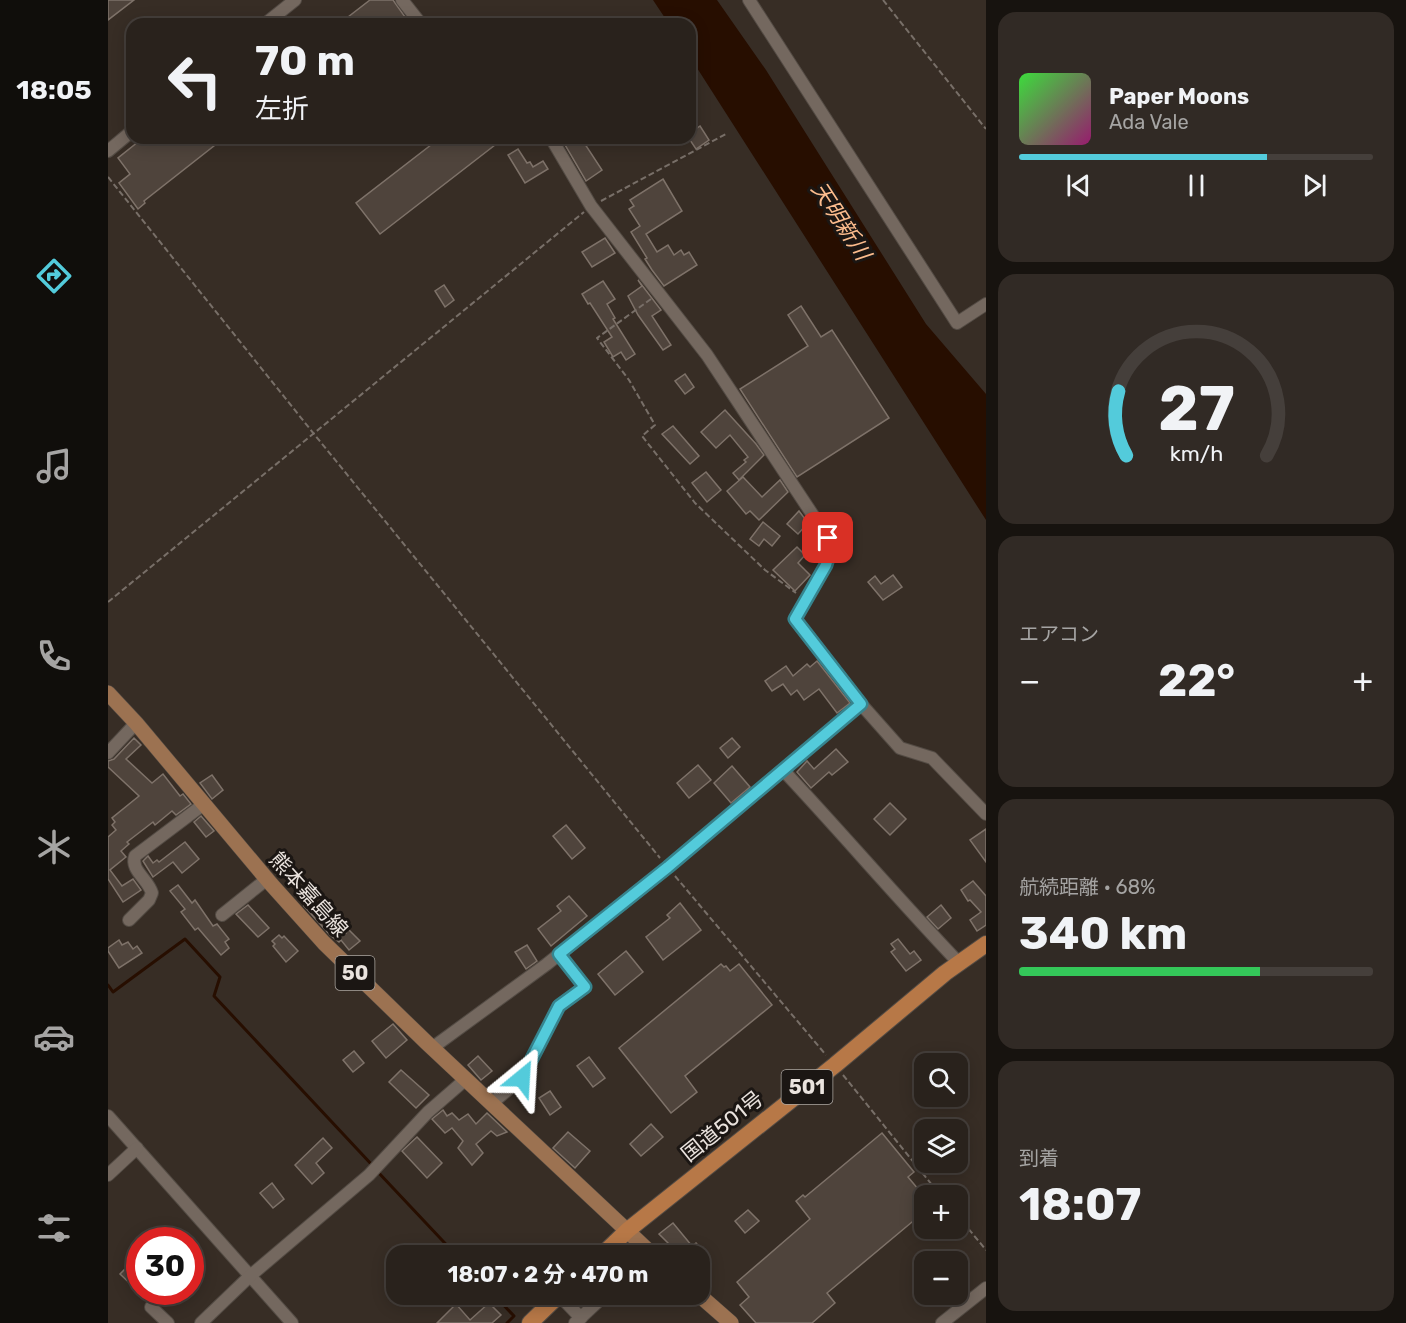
<!DOCTYPE html>
<html lang="ja">
<meta charset="utf-8">
<style>
:root{--surface:#29221c;--page:#312a25;--text:#f1f3f6;--muted:#a5a4a3;--line:#453f3b;--accent:#53cbdb}
body{margin:0;font-family:Rubik,"Noto Sans JP",sans-serif;background:var(--page);color:var(--text);height:100vh;display:flex;flex-direction:column;font-size:22px;white-space:nowrap}
*{box-sizing:border-box;margin:0}
p{font-size:20px;color:var(--muted)}
.icon{flex:none;width:33px;height:33px;fill:none;stroke:currentColor;stroke-width:2;stroke-linecap:round;stroke-linejoin:round}
.map{position:relative;flex:1;overflow:hidden}
.drawer{display:flex;flex-direction:column;gap:12px;padding:12px;background:#17130f;width:420px}
.drawer>*{flex:none}
.hud{position:absolute;left:18px;top:18px;width:570px;height:126px;border-radius:18px;box-shadow:0 3px 15px #0003,0 0 0 2px var(--line);background:#29221c;color:var(--text);overflow:hidden}
.tools{position:absolute;left:806px;top:1053px;display:grid;gap:12px}
.tools a{display:grid;place-items:center;width:54px;height:54px;border-radius:12px;background:var(--surface);box-shadow:0 3px 15px #0003,0 0 0 2px var(--line);font-size:30px}
.speed{position:absolute;left:18px;top:1227px;display:flex;gap:12px;font-size:30px;font-weight:700;text-align:center}
.speed>*{display:grid;place-content:center;width:78px;height:78px;border-radius:50%;background:var(--surface);box-shadow:0 3px 15px #0003,0 0 0 2px var(--line);line-height:1}
.speed .limit{border:9px solid #d22;background:#fff;color:#111}
.pin{position:absolute;display:grid;place-items:center;width:51px;height:51px;color:#fff;margin:-26px;border-radius:12px;box-shadow:0 3px 9px #0006}
.me{position:absolute;width:66px;margin:-33px;rotate:27deg;stroke-linejoin:round;filter:drop-shadow(0 0 4px #0008)}
.turn{display:flex;align-items:center;gap:21px;height:126px;padding:0 30px;font-size:27px}
.turn .icon{width:78px;height:78px;stroke-width:2.5}
.turn b{display:block;font-size:42px;line-height:51px}
.big{font-size:45px;font-weight:700;line-height:1.1}
.drawer .tile{flex:1;display:flex;flex-direction:column;justify-content:center;gap:9px;min-width:0;padding:0 21px;border-radius:18px;background:var(--page)}
.drawer .dial{align-items:center;gap:0}
.dial svg{height:156px;overflow:visible;fill:none;stroke:var(--line);stroke-width:7;stroke-linecap:round;text-anchor:middle}
.dial text{fill:var(--text);stroke:none}
.song{display:flex;align-items:center;gap:18px}
.cover{width:72px;height:72px;border-radius:9px;background:linear-gradient(135deg,hsl(120 70% 55%),hsl(320 70% 35%))}
.played{height:6px;border-radius:3px;background:linear-gradient(90deg,var(--accent) 70%,var(--line) 70%)}
.keys{display:flex;justify-content:space-around;direction:ltr}
.heat{display:flex;justify-content:space-between;align-items:center;font-size:33px;direction:ltr}
.charge{height:9px;border-radius:4px;background:linear-gradient(90deg,#34c759 68%,var(--line) 0)}
.trip{position:absolute;left:278px;top:1245px;width:324px;height:60px;border-radius:18px;background:var(--surface);box-shadow:0 3px 15px #0003,0 0 0 2px var(--line);font-weight:700;line-height:60px;text-align:center}
main{display:flex;flex:1;min-height:0}
.menu{display:flex;flex-direction:column;width:108px;justify-content:space-around;align-items:center;background:#100e0b;color:var(--muted)}
.menu .icon{width:42px;height:42px}
.menu .current{color:var(--accent)}
.menu b{font-size:27px;color:var(--text)}
.map>svg:first-child{display:block}
</style>
<main>
<nav class="menu">
<b>18:05</b>
<svg class="icon current" aria-label="directions" viewBox="0 0 24 24"><path d="M12 3l9 9-9 9-9-9zM9 14v-3h6M13 9l2 2-2 2"/></svg>
<svg class="icon" aria-label="music" viewBox="0 0 24 24"><path d="M9 18V5l10-2v13"/><circle cx="6" cy="18" r="3"/><circle cx="16" cy="16" r="3"/></svg>
<svg class="icon" aria-label="phone" viewBox="0 0 24 24"><path d="M5 4h4l2 5-3 2q2 4 5 5l2-3 5 2v4C11 20 4 13 5 4z"/></svg>
<svg class="icon" aria-label="climate" viewBox="0 0 24 24"><path d="M12 3v18M4 7l16 10M4 17L20 7"/></svg>
<svg class="icon" aria-label="car" viewBox="0 0 24 24"><path d="M5 17H2v-5l4-1 3-4h7l3 4 3 1v5h-3M9 17h6M6 11h13"/><circle cx="7" cy="17" r="2"/><circle cx="17" cy="17" r="2"/></svg>
<svg class="icon" aria-label="filters" viewBox="0 0 24 24"><path d="M4 7h16M4 17h16"/><circle cx="9" cy="7" r="2"/><circle cx="15" cy="17" r="2"/></svg>
</nav>
<div class="map">
<svg width="878" height="1323" viewBox="0 0 878 1323">
<rect width="100%" height="100%" fill="#372d25"/>
<polygon fill="#270e00" points="545,0 609,0 658,70 818,324 878,394 878,520 582,57 582,24 561,24"/>
<g fill="none" stroke-linecap="round" stroke-linejoin="round">
<g stroke="#270e00" stroke-width="3">
<polyline points="0,985 5,992 77,939 112,977 106,996 265,1166"/>
<polyline points="269,1171 349,1256"/>
<polyline points="385,1294 406,1316 399,1323"/>
</g>
</g>
<g fill="#4f443c" stroke="#7e7269" stroke-width="1.5">
<polygon points="0,0 26,0 0,20"/>
<polygon points="262,0 285,0 302,24 231,24"/>
<polygon points="592,126 601,140 588,149 582,140 582,133"/>
<polygon points="35,138 116,138 36,201 37,203 30,209 11,183 22,174 10,158"/>
<polygon points="332,138 396,138 272,234 248,203"/>
<polygon points="453,138 473,138 494,170 478,181"/>
<polygon points="410,149 419,163 422,162 425,167 435,161 440,169 417,183 400,155"/>
<polygon points="555,179 574,211 538,234 549,252 560,245 566,255 573,250 576,255 581,252 589,265 556,286 544,270 537,259 539,258 523,232 532,226 521,209 526,206 522,200"/>
<polygon points="497,238 507,253 484,267 474,252"/>
<polygon points="530,280 553,310 544,316 563,345 555,350 530,315 520,296 534,286"/>
<polygon points="495,281 507,299 499,304 507,318 505,319 527,354 518,360 513,352 505,357 496,342 504,337 482,303 480,304 474,294"/>
<polygon points="336,285 346,300 337,307 327,291"/>
<polygon points="693,306 713,337 724,330 781,418 689,477 632,389 700,346 680,315"/>
<polygon points="577,374 586,387 577,394 567,381"/>
<polygon points="617,410 648,444 656,455 631,480 625,473 638,462 636,460 640,457 622,435 608,448 593,432"/>
<polygon points="565,426 591,456 582,464 554,434"/>
<polygon points="598,472 613,490 599,502 584,483"/>
<polygon points="635,477 654,497 672,480 680,492 651,520 642,511 638,514 619,491"/>
<polygon points="691,511 700,523 690,534 679,524"/>
<polygon points="655,522 672,536 664,546 656,539 651,546 642,539"/>
<polygon points="689,547 697,555 690,563 702,575 687,591 665,570"/>
<polygon points="785,575 794,587 775,600 760,582 767,576 773,584"/>
<polygon points="709,661 742,703 729,713 711,689 696,700 689,690 683,695 675,684 664,691 657,681 678,666 685,676 699,664 702,667"/>
<polygon points="26,738 33,745 18,759 44,783 55,774 72,796 75,794 83,804 68,815 64,811 47,825 45,822 19,842 21,844 13,851 18,857 2,870 14,886 25,879 33,890 15,902 0,879 0,837 8,830 4,825 7,822 4,818 31,796 0,767 0,761 6,759"/>
<polygon points="624,738 632,747 620,758 612,748"/>
<polygon points="728,749 740,762 724,775 721,772 703,788 689,772 699,761 706,769"/>
<polygon points="590,765 603,780 581,798 569,783"/>
<polygon points="624,766 642,787 623,803 606,783"/>
<polygon points="104,775 115,790 104,799 92,783"/>
<polygon points="782,803 798,819 782,835 766,819"/>
<polygon points="93,816 106,831 98,837 86,822"/>
<polygon points="458,825 477,848 464,859 445,836"/>
<polygon points="878,829 878,862 862,840"/>
<polygon points="77,842 91,859 74,873 65,862 45,877 35,861 40,856 45,863 49,860 51,862"/>
<polygon points="865,881 878,896 878,925 869,931 862,920 873,912 862,900 860,901 853,890"/>
<polygon points="70,885 84,903 87,900 105,926 109,924 121,939 117,942 121,948 113,955 90,928 87,930 73,912 77,909 62,891"/>
<polygon points="461,896 479,916 443,946 430,929 453,911 449,906"/>
<polygon points="205,899 238,933 240,929 252,941 241,950 233,940 231,942 222,935 196,906"/>
<polygon points="572,903 593,930 555,960 538,937 562,918 559,915"/>
<polygon points="140,905 161,928 150,937 128,914"/>
<polygon points="833,905 843,918 830,929 819,917"/>
<polygon points="171,935 174,938 176,936 190,951 178,962 165,946 167,944 164,941"/>
<polygon points="790,939 802,954 806,951 813,960 798,971 783,952 787,949 783,944"/>
<polygon points="11,940 14,945 20,942 25,949 29,946 34,953 11,968 0,951 0,948"/>
<polygon points="419,945 429,961 418,969 407,952"/>
<polygon points="518,951 535,972 507,995 490,974"/>
<polygon points="613,964 616,967 618,966 622,971 631,964 664,1005 577,1076 589,1092 563,1113 511,1048"/>
<polygon points="285,1024 299,1040 278,1058 264,1041"/>
<polygon points="246,1051 256,1063 245,1072 235,1060"/>
<polygon points="370,1056 384,1071 373,1080 360,1065"/>
<polygon points="481,1057 497,1078 485,1087 469,1066"/>
<polygon points="293,1070 321,1095 308,1108 281,1082"/>
<polygon points="442,1091 453,1107 442,1115 431,1098"/>
<polygon points="335,1110 339,1116 344,1113 351,1120 360,1114 368,1124 379,1113 399,1132 389,1136 383,1131 368,1144 375,1153 364,1165 350,1148 355,1141 344,1128 337,1133 324,1119"/>
<polygon points="543,1124 555,1137 533,1156 522,1144"/>
<polygon points="460,1132 482,1151 467,1168 445,1148"/>
<polygon points="774,1133 806,1172 800,1177 816,1196 816,1212 719,1293 727,1303 704,1323 648,1323 632,1305 641,1297 629,1282 702,1219 688,1201 695,1195 697,1197"/>
<polygon points="309,1137 334,1163 319,1178 294,1151"/>
<polygon points="215,1138 224,1148 208,1163 216,1173 204,1184 187,1165"/>
<polygon points="164,1183 176,1199 165,1208 152,1193"/>
<polygon points="640,1210 651,1221 637,1233 627,1221"/>
<polygon points="565,1223 584,1246 588,1243 595,1251 591,1256 567,1256 558,1245 560,1243 551,1234"/>
<polygon points="27,1259 32,1263 32,1293 12,1274"/>
<polygon points="381,1303 393,1315 384,1323 329,1323 348,1304 362,1320"/>
</g>
<g fill="none" stroke-linecap="round" stroke-linejoin="round">
<defs>
<g id="minor">
<polyline points="294,0 313,24"/>
<polyline points="641,0 849,323 878,304"/>
<polyline points="157,24 187,0"/>
<polyline points="443,138 483,206 599,355 720,538 722,552 718,565 687,619 753,704 792,748 824,758 878,814"/>
<polyline points="0,151 24,131"/>
<polyline points="0,753 28,723"/>
<path d="M675 770C734 833 791 900 851 963"/>
<polyline points="114,915 159,879"/>
<path d="M21 920 41 900 44 893C40 879 22 870 27 856L96 804"/>
<polyline points="324,1048 439,964 560,867 753,704"/>
<polyline points="384,1103 414,1078 451,1006 477,987 451,954"/>
<polyline points="0,1116 184,1323"/>
<polyline points="0,1175 29,1148"/>
<polyline points="451,1295 473,1318"/>
<polyline points="43,1307 60,1323"/>
<polyline points="93,1323 142,1276 261,1175 320,1112 358,1079"/>
<polyline points="467,1323 498,1294"/>
<polyline points="834,1323 878,1288"/>
</g>
<g id="major">
<polyline points="0,693 28,723 163,884 216,943 318,1042 546,1256"/>
<polyline points="590,1294 623,1323"/>
</g>
<g id="highway">
<polyline points="493,1256 520,1230 727,1065 837,973 878,944"/>
<polyline points="422,1323 452,1294"/>
</g>
</defs>
<use href="#minor" stroke="#534b44" stroke-width="14"/>
<use href="#major" stroke="#534b44" stroke-width="16"/>
<use href="#highway" stroke="#534b44" stroke-width="18"/>
<g stroke="#786f68" stroke-width="2" stroke-dasharray="6 3" stroke-linecap="butt">
<polyline points="775,0 878,129"/>
<polyline points="0,177 206,434 552,858"/>
<polyline points="493,201 618,134"/>
<polyline points="543,299 489,338 521,380 547,425 534,436 587,503 657,570 688,593"/>
<polyline points="0,602 476,212"/>
<polyline points="567,876 718,1055"/>
<polyline points="735,1075 833,1196"/>
<polyline points="849,1215 878,1250"/>
</g>
<use href="#minor" stroke="#74685f" stroke-width="12"/>
<use href="#major" stroke="#9c7251" stroke-width="15"/>
<use href="#highway" stroke="#b77847" stroke-width="16"/>
</g>
<g fill="none" stroke-linecap="round" stroke-linejoin="round">
<defs>
<polyline id="route" points="414,1078 451,1006 477,987 451,954 560,867 753,704 687,619 718,565 722,552 720,538"/>
</defs>
<use href="#route" stroke="#36848e" stroke-width="15"/>
<use href="#route" stroke="#53cbdb" stroke-width="10"/>
</g>
<g text-anchor="middle" dominant-baseline="central" stroke-width="6" stroke-linejoin="round" paint-order="stroke">
<g fill="#1b1613" stroke="#aca6a1" stroke-width="1.5">
<rect x="227.5" y="956" width="39" height="34" rx="4.5"/>
<rect x="673.5" y="1070" width="51" height="34" rx="4.5"/>
</g>
<g font-size="20" font-weight="bold" fill="#eae3de">
<text x="247" y="973">50</text>
<text x="699" y="1087">501</text>
</g>
<g font-size="21" fill="#eae3de" stroke="#1b1613">
<text transform="translate(201 894) rotate(48)">熊本嘉島線</text>
<text transform="translate(614 1126) rotate(-39)">国道501号</text>
</g>
<g font-size="22" font-style="italic" fill="#fcbc8d" stroke="#1b1613">
<text transform="translate(733 221) rotate(57)">天明新川</text>
</g>
</g>
</svg>
<div class="tools">
<a><svg class="icon" aria-label="search" viewBox="0 0 24 24"><circle cx="10" cy="10" r="6"/><path d="M15 15l6 6"/></svg></a>
<a><svg class="icon" aria-label="layers" viewBox="0 0 24 24"><path d="M12 4l9 5-9 5-9-5zM3 14l9 5 9-5"/></svg></a>
<a>+</a>
<a>−</a>
</div>
<div class="speed"><div class="limit">30</div></div>
<div class="pin" style="left:720px;top:538px;background:#d93025"><svg class="icon" aria-label="arrive" viewBox="0 0 24 24"><path d="M6 21V4h12l-3 4 3 4H6"/></svg></div>
<svg class="me" style="left:414px;top:1078px" viewBox="-20 -20 40 40"><path d="M0-17L14 15 0 8-14 15z" fill="#53cbdb" stroke="#fff" stroke-width="4"/></svg>
<div class="trip">18:07 · 2 分 · 470 m</div>
<div class="hud">
<div class="turn"><svg class="icon" aria-label="left" viewBox="0 0 24 24"><path d="M17 20v-9H6M10 6l-5 5 5 5"/></svg><div><b>70 m</b>左折</div></div>
</div>
</div>
<section class="drawer">
<div class="tile">
<div class="song"><i class="cover"></i><div><b>Paper Moons</b><p>Ada Vale</p></div></div>
<div class="played"></div>
<div class="keys"><svg class="icon" aria-label="previous" viewBox="0 0 24 24"><path d="M18 5L8 12l10 7zM5 5v14"/></svg><svg class="icon" aria-label="pause" viewBox="0 0 24 24"><path d="M8 5v14M16 5v14"/></svg><svg class="icon" aria-label="next" viewBox="0 0 24 24"><path d="M6 5l10 7-10 7zM19 5v14"/></svg></div>
</div>
<div class="tile dial"><svg viewBox="0 0 100 80">
<path d="M14 69A42 42 0 1 1 86 69"/>
<path d="M14 69A42 42 0 0 1 10 36" stroke="#53cbdb"/>
<text x="50" y="56" font-size="32" font-weight="700">27</text>
<text x="50" y="72" font-size="11">km/h</text>
</svg></div>
<div class="tile"><p>エアコン</p>
<div class="heat"><a>−</a><b class="big">22°</b><a>+</a></div>
</div>
<div class="tile"><p>航続距離 · 68%</p><b class="big">340 km</b><div class="charge"></div></div>
<div class="tile"><p>到着</p><b class="big">18:07</b></div>
</section>
</main>
